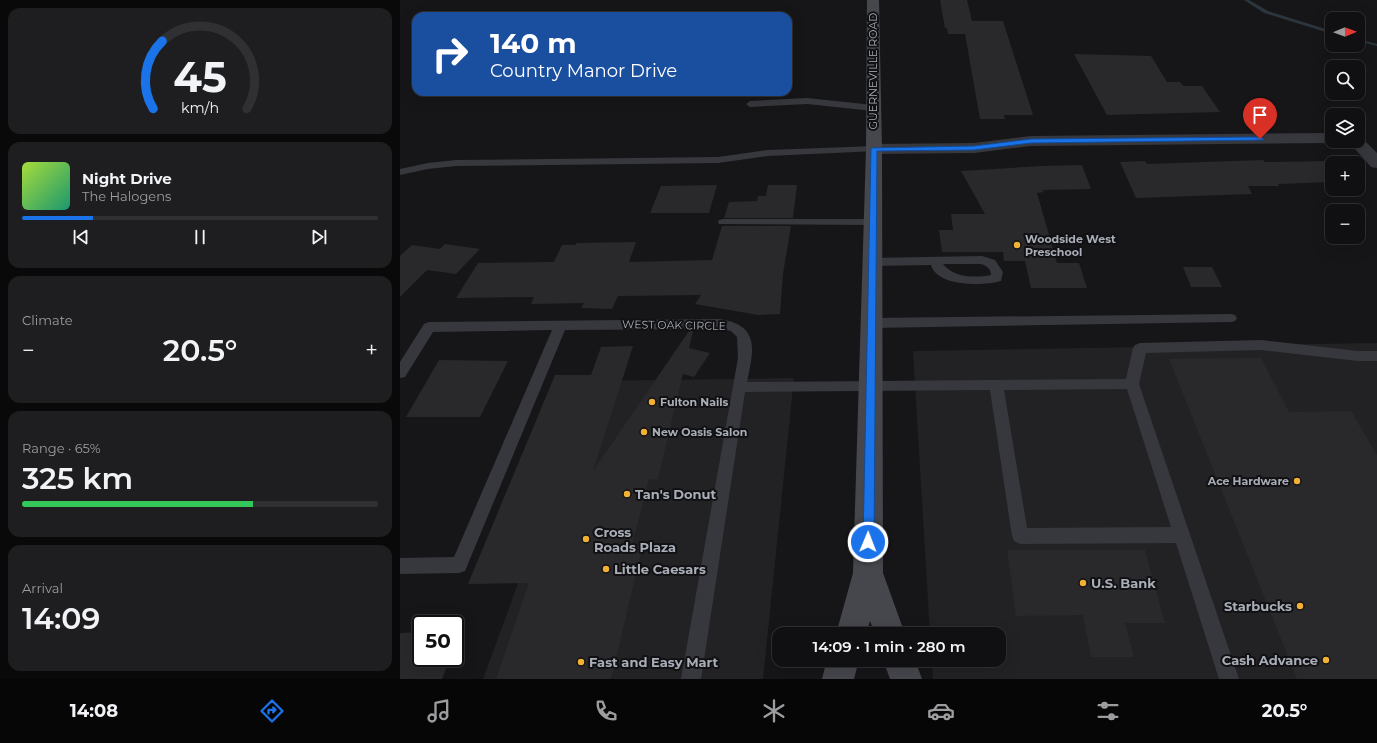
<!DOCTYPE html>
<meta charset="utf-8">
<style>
:root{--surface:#101012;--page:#1e1e20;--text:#f1f3f6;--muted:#9c9d9f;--line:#303032;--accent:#1a73e8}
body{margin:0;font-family:Montserrat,sans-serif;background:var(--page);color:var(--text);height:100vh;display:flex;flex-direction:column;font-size:15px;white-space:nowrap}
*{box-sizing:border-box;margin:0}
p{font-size:13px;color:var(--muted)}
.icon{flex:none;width:22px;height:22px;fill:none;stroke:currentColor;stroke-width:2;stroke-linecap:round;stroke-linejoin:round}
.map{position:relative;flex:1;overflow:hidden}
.side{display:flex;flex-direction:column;gap:8px;padding:8px;background:#09090a;width:400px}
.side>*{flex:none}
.guide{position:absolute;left:12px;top:12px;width:380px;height:84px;border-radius:12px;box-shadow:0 4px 16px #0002,0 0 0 1px var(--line);background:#1a4fa0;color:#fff;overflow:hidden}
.needle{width:26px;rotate:89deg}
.tools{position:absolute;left:925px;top:12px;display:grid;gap:8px}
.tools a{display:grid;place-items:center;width:40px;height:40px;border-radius:8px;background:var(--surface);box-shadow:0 4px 16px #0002,0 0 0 1px var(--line);font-size:20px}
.speed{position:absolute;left:12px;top:615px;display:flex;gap:8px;font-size:20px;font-weight:700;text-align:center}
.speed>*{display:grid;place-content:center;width:52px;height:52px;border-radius:50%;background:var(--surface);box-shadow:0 4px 16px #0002,0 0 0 1px var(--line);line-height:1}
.speed .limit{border:2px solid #111;border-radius:6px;background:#fff;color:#111}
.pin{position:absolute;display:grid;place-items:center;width:34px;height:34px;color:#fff;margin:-41px -17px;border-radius:50% 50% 50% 0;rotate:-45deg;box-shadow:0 0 4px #0007}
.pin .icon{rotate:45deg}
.me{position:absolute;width:44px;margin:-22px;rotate:1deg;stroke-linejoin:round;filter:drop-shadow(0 0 3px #0008)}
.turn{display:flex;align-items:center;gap:14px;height:84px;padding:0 12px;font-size:18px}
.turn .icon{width:52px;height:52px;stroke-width:2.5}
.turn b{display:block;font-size:28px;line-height:34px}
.big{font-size:30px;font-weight:600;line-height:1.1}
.side .widget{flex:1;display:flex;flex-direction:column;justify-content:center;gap:6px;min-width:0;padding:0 14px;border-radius:12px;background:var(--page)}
.side .dial{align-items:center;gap:0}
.dial svg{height:104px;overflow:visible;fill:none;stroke:var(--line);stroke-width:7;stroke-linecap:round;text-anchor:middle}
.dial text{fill:var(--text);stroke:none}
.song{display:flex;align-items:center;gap:12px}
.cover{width:48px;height:48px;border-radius:6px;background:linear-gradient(135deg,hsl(80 70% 55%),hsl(160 70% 35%))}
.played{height:4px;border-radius:2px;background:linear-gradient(90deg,var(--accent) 20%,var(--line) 20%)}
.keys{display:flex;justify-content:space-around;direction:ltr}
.heat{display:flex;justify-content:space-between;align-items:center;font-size:22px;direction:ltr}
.charge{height:6px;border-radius:3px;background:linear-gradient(90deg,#34c759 65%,var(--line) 0)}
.trip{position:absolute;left:372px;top:627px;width:234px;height:40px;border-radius:12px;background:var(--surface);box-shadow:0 4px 16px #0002,0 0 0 1px var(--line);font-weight:600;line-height:40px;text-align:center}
.tabs{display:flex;height:64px;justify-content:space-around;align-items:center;background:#060607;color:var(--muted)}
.tabs .icon{width:28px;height:28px}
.tabs .on{color:var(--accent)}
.tabs b{font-size:18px;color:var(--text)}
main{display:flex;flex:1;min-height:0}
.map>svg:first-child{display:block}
</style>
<main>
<section class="side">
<div class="widget dial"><svg viewBox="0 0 100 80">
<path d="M14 69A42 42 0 1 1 86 69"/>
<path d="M14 69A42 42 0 0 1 21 17" stroke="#1a73e8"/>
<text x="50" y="56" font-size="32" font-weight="700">45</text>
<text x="50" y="72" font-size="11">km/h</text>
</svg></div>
<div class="widget">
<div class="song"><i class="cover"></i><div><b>Night Drive</b><p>The Halogens</p></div></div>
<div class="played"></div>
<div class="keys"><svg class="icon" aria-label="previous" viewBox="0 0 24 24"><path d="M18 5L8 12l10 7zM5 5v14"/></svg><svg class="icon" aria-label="pause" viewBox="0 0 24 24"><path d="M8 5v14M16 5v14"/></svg><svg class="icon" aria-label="next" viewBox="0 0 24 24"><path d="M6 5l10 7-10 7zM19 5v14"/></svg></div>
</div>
<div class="widget"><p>Climate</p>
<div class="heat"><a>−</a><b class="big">20.5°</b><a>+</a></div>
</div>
<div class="widget"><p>Range · 65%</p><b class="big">325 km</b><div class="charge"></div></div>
<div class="widget"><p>Arrival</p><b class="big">14:09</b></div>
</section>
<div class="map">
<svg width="977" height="679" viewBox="0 0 977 679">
<rect width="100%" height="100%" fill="#161618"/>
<g fill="#222225">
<polygon points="977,343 977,679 533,679 532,660 599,660 599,634 530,634 513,351"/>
<polygon points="394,378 363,679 83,679 192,381"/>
</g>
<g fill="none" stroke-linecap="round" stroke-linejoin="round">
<g fill="#2c353c" fill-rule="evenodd">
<polygon points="844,0 849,0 868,11 932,31 932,34 864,13"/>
<polygon points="958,39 977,44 977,46 958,41"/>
</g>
</g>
<g fill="#29292c">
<polygon points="540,0 567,0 572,21 603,21 633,115 604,115 605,119 580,119 565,34 548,34 547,28 545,28"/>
<polygon points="674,54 751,56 767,82 780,82 783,86 802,86 820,112 707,115"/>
<polygon points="863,160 865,162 932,161 932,182 878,184 879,186 848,186 852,194 736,198 720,162 745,161 747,164"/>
<polygon points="682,165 691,189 642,190 644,192 637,193 657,263 679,263 687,288 631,288 625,261 604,261 603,252 542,252 539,230 553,230 551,214 585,214 561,171 641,166"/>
<polygon points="317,185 309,213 250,213 261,186"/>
<polygon points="368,185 397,185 393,218 324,218 329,202 357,201 358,196 366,196"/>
<polygon points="322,226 391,226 383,274 380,314 358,315 295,304 301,295 218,296 212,309 181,308 184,303 131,304 134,297 56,298 78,263 154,262 162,245 175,245 177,243 236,242 229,262 312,260"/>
<polygon points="45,244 80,249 56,274 27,270 0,297 0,256 12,245 40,249"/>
<polygon points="783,267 812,267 822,287 791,287"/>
<polygon points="289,331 293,331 289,348 310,353 294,377 283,374 258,479 249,479 232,545 243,545 211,679 96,679 129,583 68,584 155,375 191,375 201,347 233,346 193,471"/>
<polygon points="861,358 889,412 951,411 977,455 977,679 897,679 769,359"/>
<polygon points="39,360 108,361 80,417 6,417"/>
<polygon points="607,550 745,550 765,623 725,623 734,657 691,657 683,615 616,616"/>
<polygon points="21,632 21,658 50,658 42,679 0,679 0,633"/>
</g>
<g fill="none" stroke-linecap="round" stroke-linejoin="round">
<g fill="#37383d" fill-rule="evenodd">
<polygon points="407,98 473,105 477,108 473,111 407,104 350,107 346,104 350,101"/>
<polygon points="474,146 479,149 477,151 368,156 318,163 56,166 28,169 0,175 0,169 28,163 56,160 318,157 368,150"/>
<polygon points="323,219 473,219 478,222 473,225 319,224 318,222 319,220"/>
<path d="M582 256 595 260 603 272 601 281C584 286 537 287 531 265L472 266 468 265 466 262 468 259 472 258ZM543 264H581C587 266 591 269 591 275 575 278 554 278 543 264Z"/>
<polygon points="831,314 835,315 837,318 835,321 831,322 471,328 467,326 465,323 467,320 471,318"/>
<path d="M319 319C360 325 354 349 347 382L726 379 733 348 735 345 740 343 861 340 958 351H977V361H958L861 350 746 353 739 384 839 679H819L776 543 620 544 614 541 612 536 590 390 345 392 301 679H281L338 358 337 337 331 331 319 329 165 330 65 571 59 573 0 574V558L54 557 152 330 33 332 5 377 0 378V362L24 324 29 322ZM727 389 771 527 627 528 604 390Z"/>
</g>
<g fill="#37383d" fill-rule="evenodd">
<polygon points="932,133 932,141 938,141 932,143 631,146 574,153 474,154 468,152 466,149 468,146 474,144 574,143 631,136"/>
<polygon points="958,137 962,138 977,153 977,168 971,167 948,141 958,141"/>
</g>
<g fill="#45474d" fill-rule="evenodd">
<polygon points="467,0 479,0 482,149 483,573 505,634 475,634 470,621 466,634 436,634 453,573 466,149"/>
<polygon points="427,660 459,660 454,679 422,679"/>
<polygon points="483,660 515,660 522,679 490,679"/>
</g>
</g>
<polygon fill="#1a73e8" stroke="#114b97" points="860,137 864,139 863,140 631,143 574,150 477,151 474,542 473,546 468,547 464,546 463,542 471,148 574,146 631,139"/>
<g fill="#f2b134" stroke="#111113" stroke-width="1.5">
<circle cx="617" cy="245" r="4"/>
<circle cx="252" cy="402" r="4"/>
<circle cx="244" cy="432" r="4"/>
<circle cx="897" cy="481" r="4"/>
<circle cx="227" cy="494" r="4"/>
<circle cx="186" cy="539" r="4"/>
<circle cx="206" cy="569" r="4"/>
<circle cx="683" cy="583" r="4"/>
<circle cx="900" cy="606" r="4"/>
<circle cx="926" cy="660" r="4"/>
<circle cx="181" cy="662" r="4"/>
</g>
<g text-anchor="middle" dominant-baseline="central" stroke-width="4" stroke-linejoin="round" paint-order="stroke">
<g font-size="11" fill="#a8adb8" stroke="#111113">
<text transform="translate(473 71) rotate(-90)">GUERNEVILLE ROAD</text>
<text transform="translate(274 325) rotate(1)">WEST OAK CIRCLE</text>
</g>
<g font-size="11" font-weight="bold" fill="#a8adb8" stroke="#111113" text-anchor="start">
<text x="625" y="239">Woodside West<tspan x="625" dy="13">Preschool</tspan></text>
<text x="260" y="402">Fulton Nails</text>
<text x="252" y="432">New Oasis Salon</text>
<text x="889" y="481" text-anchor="end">Ace Hardware</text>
</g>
<g font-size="13" font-weight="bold" fill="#a8adb8" stroke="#111113" text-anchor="start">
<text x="235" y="494">Tan's Donut</text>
<text x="194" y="532">Cross<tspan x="194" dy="15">Roads Plaza</tspan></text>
<text x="214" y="569">Little Caesars</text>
<text x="691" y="583">U.S. Bank</text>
<text x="892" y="606" text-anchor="end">Starbucks</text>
<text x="918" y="660" text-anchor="end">Cash Advance</text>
<text x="189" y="662">Fast and Easy Mart</text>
</g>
</g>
</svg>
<div class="tools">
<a><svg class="needle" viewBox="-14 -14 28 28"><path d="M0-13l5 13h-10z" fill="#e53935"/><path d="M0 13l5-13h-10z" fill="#9c9d9f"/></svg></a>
<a><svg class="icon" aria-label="search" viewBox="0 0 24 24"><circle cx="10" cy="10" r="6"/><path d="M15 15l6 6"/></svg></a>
<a><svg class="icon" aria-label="layers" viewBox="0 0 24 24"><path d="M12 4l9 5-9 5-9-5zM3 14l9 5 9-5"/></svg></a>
<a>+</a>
<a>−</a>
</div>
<div class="speed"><div class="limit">50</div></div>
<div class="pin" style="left:860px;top:139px;background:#d93025"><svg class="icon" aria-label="arrive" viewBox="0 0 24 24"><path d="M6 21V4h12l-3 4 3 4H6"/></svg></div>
<svg class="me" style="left:468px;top:542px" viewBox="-20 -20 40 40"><circle r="17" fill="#1a73e8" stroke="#fff" stroke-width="3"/><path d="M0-11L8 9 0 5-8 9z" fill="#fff"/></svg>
<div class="trip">14:09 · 1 min · 280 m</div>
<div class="guide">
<div class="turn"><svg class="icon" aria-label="right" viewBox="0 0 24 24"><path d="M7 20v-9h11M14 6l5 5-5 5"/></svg><div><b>140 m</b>Country Manor Drive</div></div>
</div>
</div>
</main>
<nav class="tabs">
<b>14:08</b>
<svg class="icon on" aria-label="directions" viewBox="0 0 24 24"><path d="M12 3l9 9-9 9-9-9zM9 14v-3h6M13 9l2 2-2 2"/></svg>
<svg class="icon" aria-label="music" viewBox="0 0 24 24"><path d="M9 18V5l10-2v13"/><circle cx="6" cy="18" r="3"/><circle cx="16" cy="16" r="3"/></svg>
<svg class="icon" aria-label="phone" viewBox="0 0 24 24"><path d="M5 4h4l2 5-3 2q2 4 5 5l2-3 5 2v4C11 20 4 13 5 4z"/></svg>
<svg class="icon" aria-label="climate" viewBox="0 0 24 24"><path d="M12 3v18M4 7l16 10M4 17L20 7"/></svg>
<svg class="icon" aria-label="car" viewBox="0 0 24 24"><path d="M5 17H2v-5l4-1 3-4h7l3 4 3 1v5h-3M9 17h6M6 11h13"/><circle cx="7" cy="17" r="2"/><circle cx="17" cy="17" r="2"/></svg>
<svg class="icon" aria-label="filters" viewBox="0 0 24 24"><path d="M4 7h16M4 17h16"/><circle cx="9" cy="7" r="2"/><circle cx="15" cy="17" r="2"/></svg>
<b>20.5°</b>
</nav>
